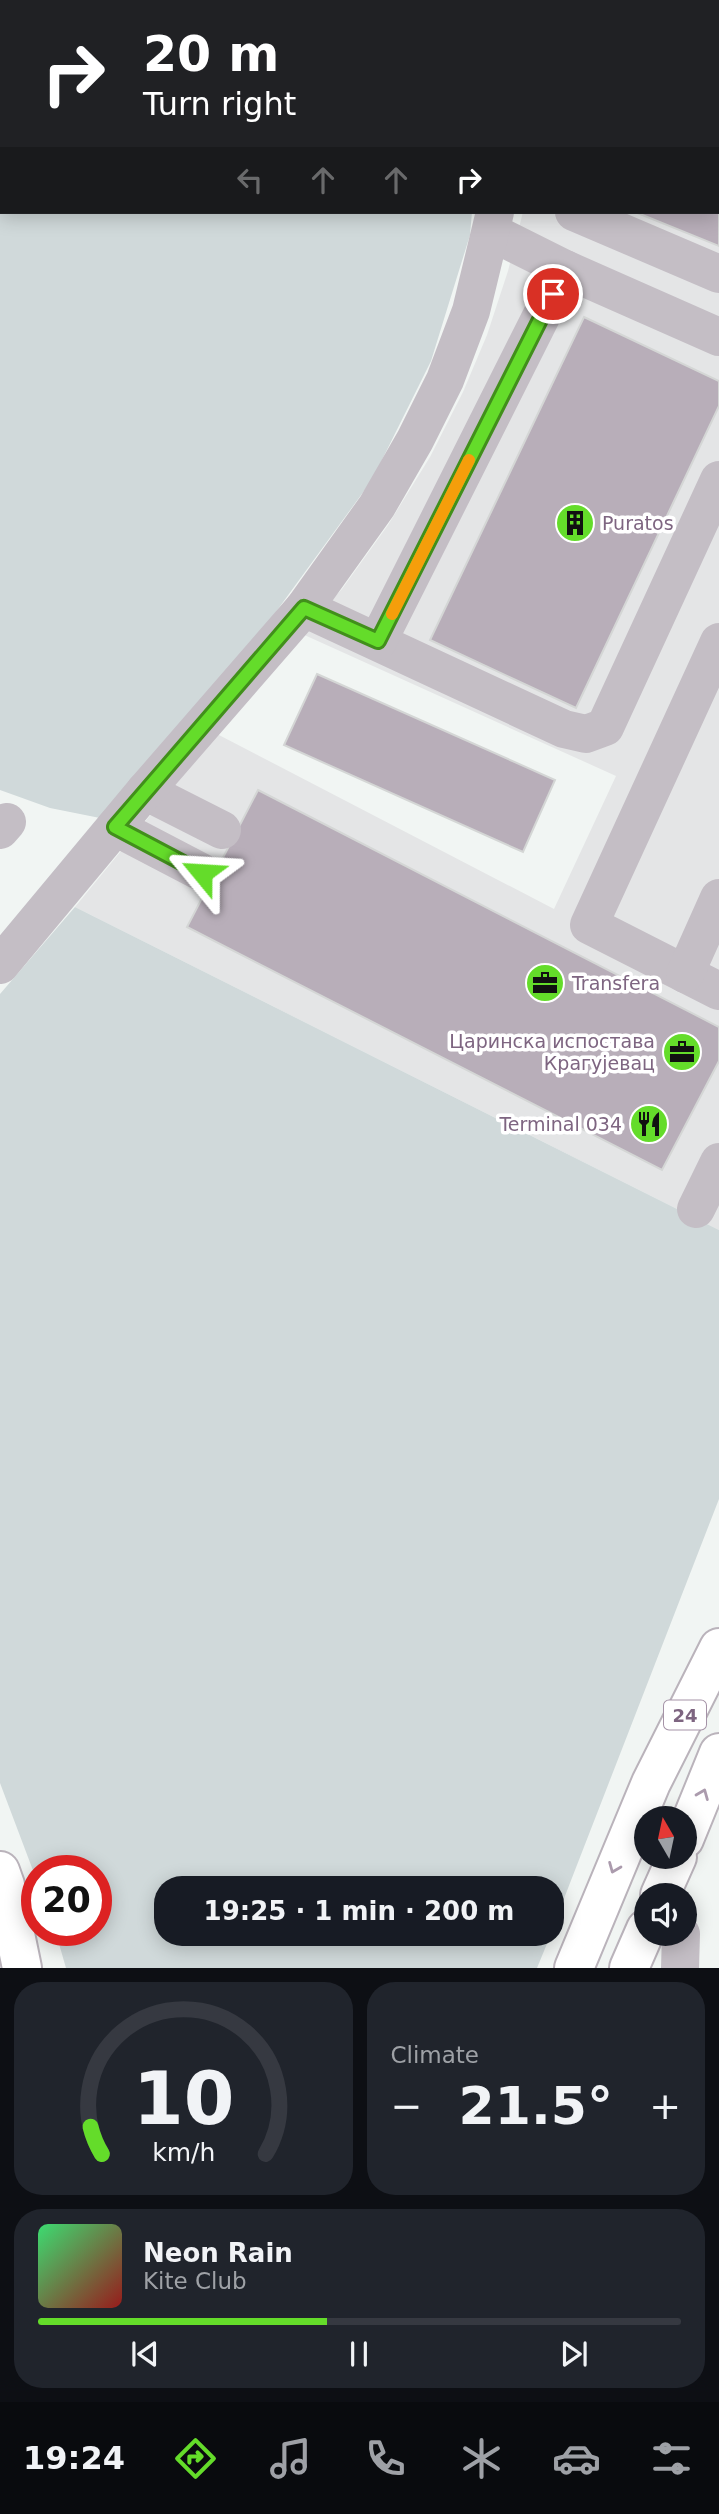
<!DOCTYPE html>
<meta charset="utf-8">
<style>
:root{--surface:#171b24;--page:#20242c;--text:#f1f3f6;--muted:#9ea1a6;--line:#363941;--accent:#64dc2a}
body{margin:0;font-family:"DejaVu Sans",sans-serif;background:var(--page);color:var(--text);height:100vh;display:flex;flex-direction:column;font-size:26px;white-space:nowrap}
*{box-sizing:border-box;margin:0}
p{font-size:23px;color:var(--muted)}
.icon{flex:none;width:38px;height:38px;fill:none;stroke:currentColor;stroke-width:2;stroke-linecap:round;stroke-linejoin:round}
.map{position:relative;height:1968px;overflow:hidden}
.panel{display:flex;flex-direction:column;gap:14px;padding:14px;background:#0d0f14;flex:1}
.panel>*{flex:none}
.guide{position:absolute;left:0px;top:0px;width:719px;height:214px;box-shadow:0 4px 18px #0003;background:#202124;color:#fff;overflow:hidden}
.needle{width:46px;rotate:351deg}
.controls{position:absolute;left:634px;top:1806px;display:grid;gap:14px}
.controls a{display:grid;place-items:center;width:63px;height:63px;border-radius:50%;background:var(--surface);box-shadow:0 4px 18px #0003;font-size:35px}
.speed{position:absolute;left:21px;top:1855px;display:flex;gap:14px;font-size:35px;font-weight:700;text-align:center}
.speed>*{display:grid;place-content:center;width:91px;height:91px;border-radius:50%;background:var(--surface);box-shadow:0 4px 18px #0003;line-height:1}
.speed .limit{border:10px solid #d22;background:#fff;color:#111}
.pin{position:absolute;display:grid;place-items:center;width:60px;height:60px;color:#fff;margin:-30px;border:4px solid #fff;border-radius:50%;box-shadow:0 2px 7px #0007}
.me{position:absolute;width:77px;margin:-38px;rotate:297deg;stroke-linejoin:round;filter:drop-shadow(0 0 5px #0008)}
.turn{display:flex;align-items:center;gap:24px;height:147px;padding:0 28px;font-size:32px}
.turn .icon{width:91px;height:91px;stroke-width:2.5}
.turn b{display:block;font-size:49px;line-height:60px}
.lanes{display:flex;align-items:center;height:66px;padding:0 28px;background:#0003;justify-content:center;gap:35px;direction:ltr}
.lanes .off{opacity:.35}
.big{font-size:52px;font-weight:600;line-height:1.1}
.panel .widget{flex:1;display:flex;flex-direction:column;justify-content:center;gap:10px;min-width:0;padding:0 24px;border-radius:28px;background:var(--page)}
.panel .dial{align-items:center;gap:0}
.dial svg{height:182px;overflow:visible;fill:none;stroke:var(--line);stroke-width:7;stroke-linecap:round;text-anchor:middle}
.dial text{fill:var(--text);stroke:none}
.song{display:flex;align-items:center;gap:21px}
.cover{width:84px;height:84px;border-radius:10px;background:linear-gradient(135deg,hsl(140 70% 55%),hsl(0 70% 35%))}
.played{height:7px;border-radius:4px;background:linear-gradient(90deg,var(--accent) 45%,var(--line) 45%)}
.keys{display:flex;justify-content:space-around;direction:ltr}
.heat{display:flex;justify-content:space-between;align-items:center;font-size:38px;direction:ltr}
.panel .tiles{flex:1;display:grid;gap:14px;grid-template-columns:1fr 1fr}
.widget:last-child{grid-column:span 2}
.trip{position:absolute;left:154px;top:1876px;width:410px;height:70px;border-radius:28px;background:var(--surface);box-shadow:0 4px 18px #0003;font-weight:600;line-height:70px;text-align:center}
.tabs{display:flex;height:112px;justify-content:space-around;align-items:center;background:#090b0e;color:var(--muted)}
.tabs .icon{width:49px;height:49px}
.tabs .current{color:var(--accent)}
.tabs b{font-size:32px;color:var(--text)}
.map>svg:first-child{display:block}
</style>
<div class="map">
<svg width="719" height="1968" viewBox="0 0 719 1968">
<rect width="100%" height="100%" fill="#f1f5f3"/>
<polygon fill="#e4e5e6" points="536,0 719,0 719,1230 75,907 217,734 554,909 616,776 300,633 342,589 388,525 430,457 463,392 487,335 508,271 523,212 718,212 718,2"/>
<g fill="#d0d9da">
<polygon points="0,0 489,0 2,2 2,212 472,212 470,235 431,361 372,480 270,620 105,819 50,808 0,790"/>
<polygon points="75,907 719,1230 719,1499 551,1932 551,1888 166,1888 166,1934 551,1934 537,1968 66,1968 55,1930 96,1930 96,1871 37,1871 37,1881 0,1783 0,994"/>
</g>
<g fill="#b8aeb9" stroke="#d4d6d5" stroke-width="2">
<polygon points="718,61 719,62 719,246 635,212 718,212"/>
<polygon points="584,317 719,381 719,406 576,708 430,640"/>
<polygon points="317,674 555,780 523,852 284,745"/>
<polygon points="258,790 719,1027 719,1061 662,1170 187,927"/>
</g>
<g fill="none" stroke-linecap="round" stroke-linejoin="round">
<defs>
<g id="major">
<polyline points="684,1839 719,1753"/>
<polyline points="0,1871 5,1885 22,1968"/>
<polyline points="660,1895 677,1857"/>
<polyline points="574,1968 651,1783 719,1648"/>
<polyline points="629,1968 646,1929"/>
</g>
</defs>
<use href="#major" stroke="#bab3bb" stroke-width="42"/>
<g stroke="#c4bec5" stroke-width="38">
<polyline points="517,2 517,0"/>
<polyline points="574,212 719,274"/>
<polyline points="491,232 565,269 719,337"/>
<polyline points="304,608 564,729 586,734 605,727 719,480"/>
<polyline points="378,641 565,269"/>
<polyline points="719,642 589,925 719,991"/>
<polyline points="145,791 222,830"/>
<polyline points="115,827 203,873"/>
<polyline points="0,830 7,822"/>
<polyline points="0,965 145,791 304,608 377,506 415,440 445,380 471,311 495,212"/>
<polyline points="685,974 719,898"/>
<polyline points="696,1209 719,1162"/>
<polyline points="680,1968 681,1934"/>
</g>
<use href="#major" stroke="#fff" stroke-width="38"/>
</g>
<defs><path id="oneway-chevron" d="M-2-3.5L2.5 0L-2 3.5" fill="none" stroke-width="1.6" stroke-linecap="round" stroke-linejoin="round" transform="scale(1.75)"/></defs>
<g stroke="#ab9bad">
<use href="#oneway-chevron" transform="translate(703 1794) rotate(-68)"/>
<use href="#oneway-chevron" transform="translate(614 1868) rotate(112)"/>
</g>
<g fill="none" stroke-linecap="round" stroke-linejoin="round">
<defs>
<polyline id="route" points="202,873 115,827 304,608 378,641 553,294"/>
</defs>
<use href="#route" stroke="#418f1b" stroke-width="18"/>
<use href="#route" stroke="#64dc2a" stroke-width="12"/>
<polyline stroke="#f59e0b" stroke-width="12" points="392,614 469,460"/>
</g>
<defs>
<symbol id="building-disc" viewBox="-11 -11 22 22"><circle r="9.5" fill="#64dc2a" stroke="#fff"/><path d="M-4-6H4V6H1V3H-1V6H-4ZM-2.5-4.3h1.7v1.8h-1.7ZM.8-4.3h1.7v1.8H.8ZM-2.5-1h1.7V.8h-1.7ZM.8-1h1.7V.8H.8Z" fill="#111"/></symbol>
<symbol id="office-disc" viewBox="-11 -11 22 22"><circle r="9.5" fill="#64dc2a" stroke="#fff"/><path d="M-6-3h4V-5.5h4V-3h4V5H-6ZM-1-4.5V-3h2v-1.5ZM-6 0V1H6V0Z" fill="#111"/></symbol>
<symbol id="restaurant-disc" viewBox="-11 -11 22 22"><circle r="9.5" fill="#64dc2a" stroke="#fff"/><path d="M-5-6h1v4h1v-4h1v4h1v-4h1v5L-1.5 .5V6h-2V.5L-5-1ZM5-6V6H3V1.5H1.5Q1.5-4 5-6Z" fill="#111"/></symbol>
</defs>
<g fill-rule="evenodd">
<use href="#building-disc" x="553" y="501" width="44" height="44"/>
<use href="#office-disc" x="523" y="961" width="44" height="44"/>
<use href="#office-disc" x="660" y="1030" width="44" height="44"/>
<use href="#restaurant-disc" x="627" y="1102" width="44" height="44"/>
</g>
<g text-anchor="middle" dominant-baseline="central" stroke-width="7" stroke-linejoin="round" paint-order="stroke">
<rect fill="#fff" stroke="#a593a7" stroke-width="2" x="664" y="1700.5" width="42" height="29" rx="5"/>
<g font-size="18" font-weight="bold" fill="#7e6581">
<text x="685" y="1715">24</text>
</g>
<g font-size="19" fill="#7e6581" stroke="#fff" text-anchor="start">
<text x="602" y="523">Puratos</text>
<text x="572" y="983">Transfera</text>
<text x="655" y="1041" text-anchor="end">Царинска испостава<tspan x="655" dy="22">Крагујевац</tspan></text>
<text x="622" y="1124" text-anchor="end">Terminal 034</text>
</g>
</g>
</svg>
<div class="controls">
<a><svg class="needle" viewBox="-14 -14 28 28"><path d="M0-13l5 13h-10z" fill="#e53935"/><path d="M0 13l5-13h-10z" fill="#9ea1a6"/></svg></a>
<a><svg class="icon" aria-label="sound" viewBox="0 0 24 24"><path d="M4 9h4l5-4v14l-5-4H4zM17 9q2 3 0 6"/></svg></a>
</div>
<div class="speed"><div class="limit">20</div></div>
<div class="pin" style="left:553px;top:294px;background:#d93025"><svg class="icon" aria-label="arrive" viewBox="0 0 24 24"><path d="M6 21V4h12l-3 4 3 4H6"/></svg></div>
<svg class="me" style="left:202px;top:873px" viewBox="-20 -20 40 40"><path d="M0-17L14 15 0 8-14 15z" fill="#64dc2a" stroke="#fff" stroke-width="4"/></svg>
<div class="trip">19:25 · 1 min · 200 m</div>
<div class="guide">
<div class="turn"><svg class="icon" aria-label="right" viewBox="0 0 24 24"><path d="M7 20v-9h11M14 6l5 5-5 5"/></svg><div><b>20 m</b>Turn right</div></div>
<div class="lanes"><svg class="icon off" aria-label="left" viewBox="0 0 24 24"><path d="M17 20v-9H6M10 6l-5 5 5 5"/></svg><svg class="icon off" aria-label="ahead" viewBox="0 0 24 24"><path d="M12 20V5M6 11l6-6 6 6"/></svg><svg class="icon off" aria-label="ahead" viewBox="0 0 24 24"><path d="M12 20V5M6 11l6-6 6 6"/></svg><svg class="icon" aria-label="right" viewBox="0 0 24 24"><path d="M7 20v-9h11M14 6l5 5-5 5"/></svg></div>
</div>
</div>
<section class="panel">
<div class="tiles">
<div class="widget dial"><svg viewBox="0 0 100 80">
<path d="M14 69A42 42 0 1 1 86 69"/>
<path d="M14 69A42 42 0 0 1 9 57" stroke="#64dc2a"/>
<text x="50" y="56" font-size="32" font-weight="700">10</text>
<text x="50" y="72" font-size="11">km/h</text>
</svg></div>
<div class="widget"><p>Climate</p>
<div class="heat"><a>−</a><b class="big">21.5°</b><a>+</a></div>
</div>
<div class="widget">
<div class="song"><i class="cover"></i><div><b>Neon Rain</b><p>Kite Club</p></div></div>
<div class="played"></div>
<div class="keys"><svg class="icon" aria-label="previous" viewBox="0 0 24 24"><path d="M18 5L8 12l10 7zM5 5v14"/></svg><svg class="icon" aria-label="pause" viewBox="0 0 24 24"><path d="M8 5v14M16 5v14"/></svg><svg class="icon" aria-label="next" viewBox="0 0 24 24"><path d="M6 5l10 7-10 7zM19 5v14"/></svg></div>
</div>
</div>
</section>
<nav class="tabs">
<b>19:24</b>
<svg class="icon current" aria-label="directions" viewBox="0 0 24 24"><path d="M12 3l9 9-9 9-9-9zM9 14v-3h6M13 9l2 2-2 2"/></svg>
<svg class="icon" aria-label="music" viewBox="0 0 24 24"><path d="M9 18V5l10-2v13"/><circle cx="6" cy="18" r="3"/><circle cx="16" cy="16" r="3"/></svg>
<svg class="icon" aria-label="phone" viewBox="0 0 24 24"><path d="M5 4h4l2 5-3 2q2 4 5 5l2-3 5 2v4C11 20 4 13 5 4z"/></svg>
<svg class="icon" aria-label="climate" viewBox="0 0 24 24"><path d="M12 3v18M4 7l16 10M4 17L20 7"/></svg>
<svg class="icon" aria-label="car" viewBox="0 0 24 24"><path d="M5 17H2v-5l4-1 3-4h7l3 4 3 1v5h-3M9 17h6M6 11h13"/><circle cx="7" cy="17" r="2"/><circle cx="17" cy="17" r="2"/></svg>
<svg class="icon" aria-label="filters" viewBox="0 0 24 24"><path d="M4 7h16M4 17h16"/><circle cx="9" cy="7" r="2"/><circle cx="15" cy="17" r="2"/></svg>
</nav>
